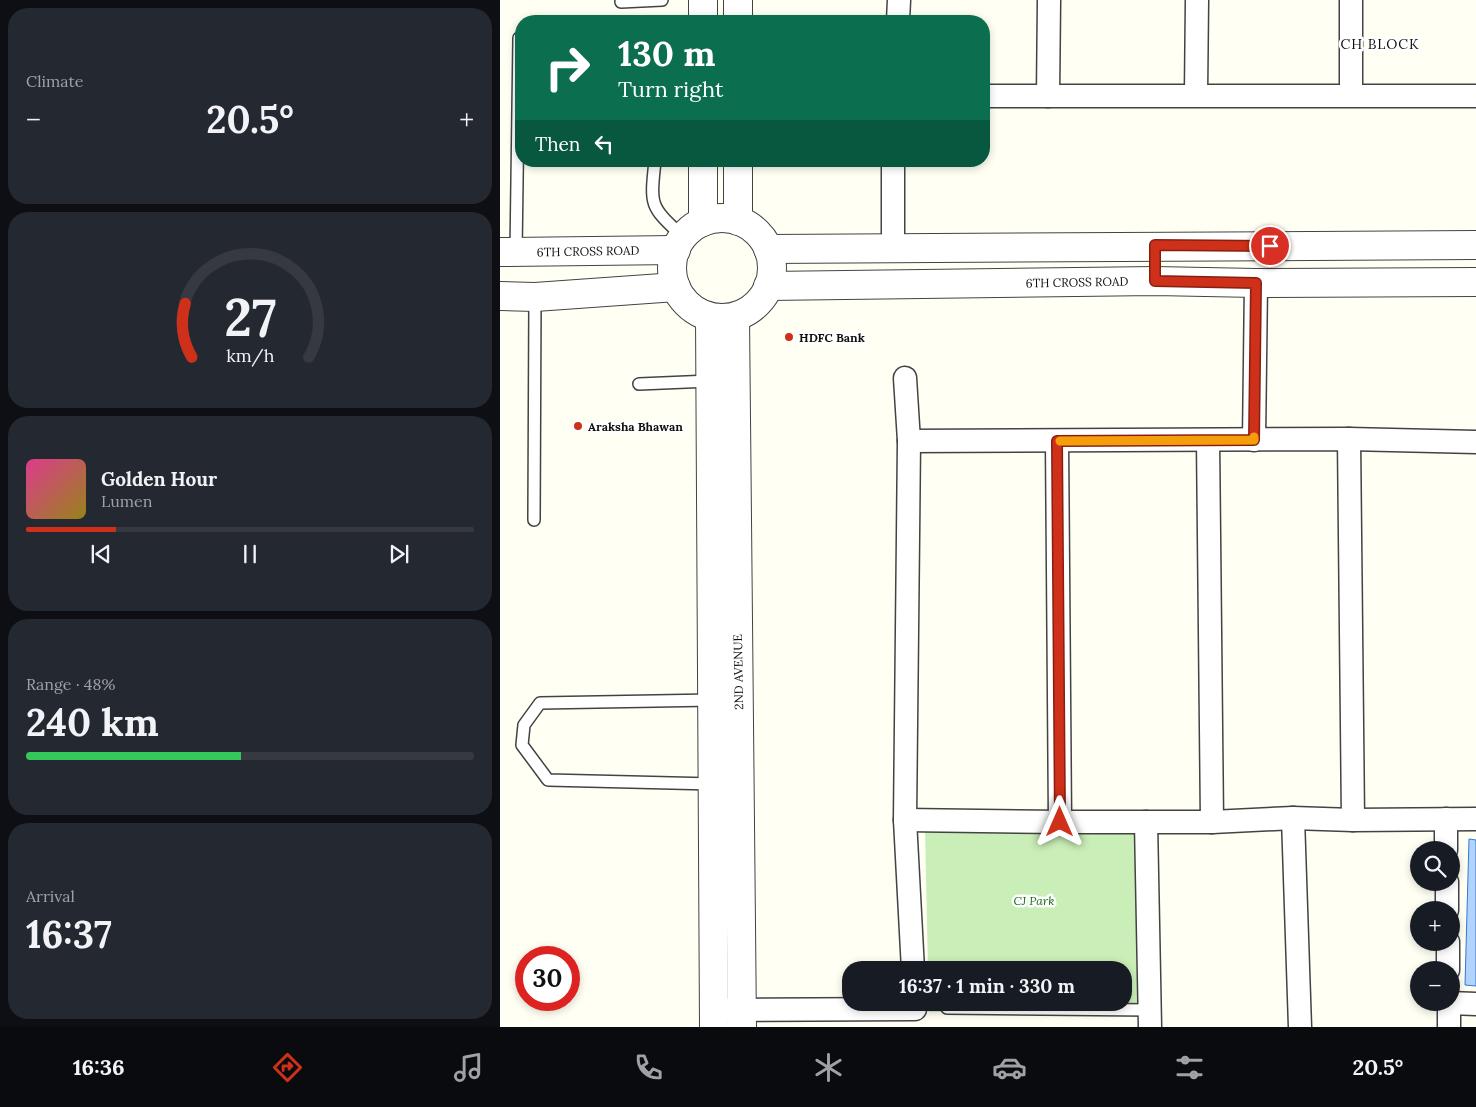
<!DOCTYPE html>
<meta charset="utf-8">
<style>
:root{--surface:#171b24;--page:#242831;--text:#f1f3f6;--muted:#9ea1a6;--line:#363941;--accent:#cf3019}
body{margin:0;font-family:Lora,serif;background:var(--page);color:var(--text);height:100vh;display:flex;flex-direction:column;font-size:19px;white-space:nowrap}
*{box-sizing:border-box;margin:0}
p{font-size:16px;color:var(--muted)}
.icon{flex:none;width:28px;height:28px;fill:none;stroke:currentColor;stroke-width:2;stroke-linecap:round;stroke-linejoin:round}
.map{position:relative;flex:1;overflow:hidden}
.details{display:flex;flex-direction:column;gap:8px;padding:8px;background:#0d0f14;width:500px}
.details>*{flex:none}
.guide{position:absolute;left:15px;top:15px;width:475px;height:152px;border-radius:20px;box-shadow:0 2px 8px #0003;background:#0b6e4f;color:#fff;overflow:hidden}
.tools{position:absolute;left:910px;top:841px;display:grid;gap:10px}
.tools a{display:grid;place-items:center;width:50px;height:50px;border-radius:50%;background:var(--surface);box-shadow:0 2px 8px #0003;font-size:25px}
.speed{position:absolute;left:15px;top:946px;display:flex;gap:10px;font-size:25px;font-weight:700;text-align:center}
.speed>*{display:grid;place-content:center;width:65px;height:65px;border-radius:50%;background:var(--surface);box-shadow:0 2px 8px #0003;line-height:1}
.speed .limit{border:8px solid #d22;background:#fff;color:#111}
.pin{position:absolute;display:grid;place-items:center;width:42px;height:42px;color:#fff;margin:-21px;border:2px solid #fff;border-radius:50%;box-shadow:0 1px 5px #0007}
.me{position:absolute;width:55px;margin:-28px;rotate:0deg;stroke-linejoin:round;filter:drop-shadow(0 0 4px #0008)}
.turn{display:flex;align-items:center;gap:18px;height:105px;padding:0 20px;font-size:22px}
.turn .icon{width:65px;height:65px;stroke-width:2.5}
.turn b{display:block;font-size:35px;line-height:42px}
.then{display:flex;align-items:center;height:48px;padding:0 20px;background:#0003;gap:10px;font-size:19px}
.big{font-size:38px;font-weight:700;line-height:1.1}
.details .tile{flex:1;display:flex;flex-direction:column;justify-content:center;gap:8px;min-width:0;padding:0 18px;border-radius:20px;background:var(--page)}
.details .dial{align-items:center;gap:0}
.dial svg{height:130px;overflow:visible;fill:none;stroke:var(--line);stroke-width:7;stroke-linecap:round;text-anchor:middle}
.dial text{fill:var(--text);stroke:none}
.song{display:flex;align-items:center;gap:15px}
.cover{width:60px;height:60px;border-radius:8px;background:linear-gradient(135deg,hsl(330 70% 55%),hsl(50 70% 35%))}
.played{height:5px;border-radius:2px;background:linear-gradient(90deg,var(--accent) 20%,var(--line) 20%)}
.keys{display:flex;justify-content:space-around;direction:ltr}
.heat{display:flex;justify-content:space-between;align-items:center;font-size:28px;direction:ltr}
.charge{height:8px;border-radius:4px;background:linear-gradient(90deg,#34c759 48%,var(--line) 0)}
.trip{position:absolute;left:342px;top:961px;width:290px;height:50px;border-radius:20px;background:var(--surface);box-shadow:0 2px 8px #0003;font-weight:700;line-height:50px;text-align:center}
.tabs{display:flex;height:80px;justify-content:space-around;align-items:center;background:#090b0e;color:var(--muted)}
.tabs .icon{width:35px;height:35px}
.tabs .on{color:var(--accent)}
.tabs b{font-size:22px;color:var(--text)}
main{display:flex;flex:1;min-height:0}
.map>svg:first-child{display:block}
</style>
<main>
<section class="details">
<div class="tile"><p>Climate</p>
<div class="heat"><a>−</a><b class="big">20.5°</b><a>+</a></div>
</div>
<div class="tile dial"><svg viewBox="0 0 100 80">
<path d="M14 69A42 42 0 1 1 86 69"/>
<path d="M14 69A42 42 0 0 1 10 36" stroke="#cf3019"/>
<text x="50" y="56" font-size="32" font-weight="700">27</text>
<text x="50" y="72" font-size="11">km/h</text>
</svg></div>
<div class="tile">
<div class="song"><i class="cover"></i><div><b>Golden Hour</b><p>Lumen</p></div></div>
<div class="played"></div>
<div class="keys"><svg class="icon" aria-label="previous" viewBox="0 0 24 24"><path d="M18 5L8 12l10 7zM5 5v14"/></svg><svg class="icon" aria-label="pause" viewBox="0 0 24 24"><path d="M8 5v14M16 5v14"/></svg><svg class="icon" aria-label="next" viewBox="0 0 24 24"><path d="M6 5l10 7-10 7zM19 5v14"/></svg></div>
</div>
<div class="tile"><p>Range · 48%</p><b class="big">240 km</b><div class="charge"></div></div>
<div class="tile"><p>Arrival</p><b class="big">16:37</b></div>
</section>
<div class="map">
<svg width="976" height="1027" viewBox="0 0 976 1027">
<rect width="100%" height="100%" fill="#fffff3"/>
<polygon fill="#caeeb7" points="425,829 641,830 643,1013 429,1012 429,1003 624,1002 624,970 428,970"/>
<polygon fill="#b2d3fc" stroke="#3179da" points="969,839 976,840 976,986 965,985"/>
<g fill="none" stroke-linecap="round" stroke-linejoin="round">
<defs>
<g id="service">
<polyline points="121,2 162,0"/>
<path d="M155 161C150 207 150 206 183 237"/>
<polyline points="16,252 19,38"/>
<polyline points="139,384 210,381"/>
<polyline points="34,520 35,297"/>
<polyline points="213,784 48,780 22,745 24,725 40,703 213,700"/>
<polyline points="447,1008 650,1010"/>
</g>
<g id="minor">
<polyline points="398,21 399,0"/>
<polyline points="696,94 697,0"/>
<polyline points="851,95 851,0"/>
<polyline points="484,96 976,96"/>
<polyline points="548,96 549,0"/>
<polyline points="393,248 393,161"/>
<polyline points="405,378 409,441 405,820 413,970"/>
<polyline points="849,439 853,820"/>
<polyline points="708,440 712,822"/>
<polyline points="754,440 756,283"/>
<polyline points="409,441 849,439 976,442"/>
<polyline points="557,441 560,822"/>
<polyline points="793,818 800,1027"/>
<polyline points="946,819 946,850"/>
<polyline points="405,820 560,822 712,822 793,818 853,820 976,819"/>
<polyline points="646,822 650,1027"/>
<polyline points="947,882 947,910"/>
<polyline points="948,942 948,970"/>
<polyline points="949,1002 949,1027"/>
<polyline points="949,1003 976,1004"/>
<polyline points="225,1010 415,1009"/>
</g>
<g id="tertiary">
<polyline points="203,21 203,0"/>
<polyline points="238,21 238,0"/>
<polyline points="203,161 203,222"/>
<circle cx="222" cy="268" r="50"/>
<polyline points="238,221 238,161"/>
<polyline points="268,249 976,245"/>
<polyline points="0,252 176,250"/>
<polyline points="268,286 655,281 756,283 976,282"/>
<polyline points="0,296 35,297 176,287"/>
<polyline points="210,317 214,1027"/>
<polyline points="235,317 242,1027"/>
</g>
</defs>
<use href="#service" stroke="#434343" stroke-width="14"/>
<use href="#minor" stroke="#434343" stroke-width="25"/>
<use href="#tertiary" stroke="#434343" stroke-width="30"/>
<use href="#service" stroke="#fff" stroke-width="11"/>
<use href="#minor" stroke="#fff" stroke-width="22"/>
<use href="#tertiary" stroke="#fff" stroke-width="28"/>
</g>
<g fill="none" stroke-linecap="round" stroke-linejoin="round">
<defs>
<polyline id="route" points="560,822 557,441 754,440 756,283 655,281 655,245 770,246"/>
</defs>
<use href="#route" stroke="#871f10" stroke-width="12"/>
<use href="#route" stroke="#cf3019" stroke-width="9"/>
<polyline stroke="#f59e0b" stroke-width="9" points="560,441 754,440 754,437"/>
</g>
<g fill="#cf3019" stroke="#fff" stroke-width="2">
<circle cx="289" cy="337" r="5"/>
<circle cx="78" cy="426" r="5"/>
</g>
<g text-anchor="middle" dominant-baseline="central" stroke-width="5" stroke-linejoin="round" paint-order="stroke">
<g font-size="12" fill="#101010" stroke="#fff">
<text transform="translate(88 251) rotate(-1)">6TH CROSS ROAD</text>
<text transform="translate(577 282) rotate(-1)">6TH CROSS ROAD</text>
<text transform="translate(238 672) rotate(-91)">2ND AVENUE</text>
</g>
<g font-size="12" font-weight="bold" fill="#101010" stroke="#fff" text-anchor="start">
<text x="299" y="337">HDFC Bank</text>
<text x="88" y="426">Araksha Bhawan</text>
</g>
<g font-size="12" font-style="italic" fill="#1b6f18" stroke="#fff">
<text x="534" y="900">CJ Park</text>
</g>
<g font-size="14" letter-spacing="1" fill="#101010" stroke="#fff">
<text x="880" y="44">CH BLOCK</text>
</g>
</g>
</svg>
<div class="tools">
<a><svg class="icon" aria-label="search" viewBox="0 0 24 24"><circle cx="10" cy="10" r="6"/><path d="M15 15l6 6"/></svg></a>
<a>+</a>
<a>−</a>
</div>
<div class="speed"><div class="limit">30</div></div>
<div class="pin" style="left:770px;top:246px;background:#d93025"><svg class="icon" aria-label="arrive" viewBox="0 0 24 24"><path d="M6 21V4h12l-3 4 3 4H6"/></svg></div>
<svg class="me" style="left:560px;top:822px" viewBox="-20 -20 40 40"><path d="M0-17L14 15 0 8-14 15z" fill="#cf3019" stroke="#fff" stroke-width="4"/></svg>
<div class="trip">16:37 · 1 min · 330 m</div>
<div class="guide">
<div class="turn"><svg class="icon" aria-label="right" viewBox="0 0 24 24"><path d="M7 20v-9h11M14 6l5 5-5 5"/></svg><div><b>130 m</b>Turn right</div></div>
<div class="then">Then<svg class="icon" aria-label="left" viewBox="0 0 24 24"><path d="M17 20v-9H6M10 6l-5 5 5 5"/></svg></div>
</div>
</div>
</main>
<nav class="tabs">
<b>16:36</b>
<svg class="icon on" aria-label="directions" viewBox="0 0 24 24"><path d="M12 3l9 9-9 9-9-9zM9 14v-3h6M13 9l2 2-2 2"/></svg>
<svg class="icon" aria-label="music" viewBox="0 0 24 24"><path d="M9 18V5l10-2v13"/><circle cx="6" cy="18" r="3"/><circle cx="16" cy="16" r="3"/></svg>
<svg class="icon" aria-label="phone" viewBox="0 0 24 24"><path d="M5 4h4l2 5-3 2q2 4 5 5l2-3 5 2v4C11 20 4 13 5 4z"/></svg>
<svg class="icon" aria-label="climate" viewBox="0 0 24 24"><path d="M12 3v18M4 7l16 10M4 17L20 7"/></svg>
<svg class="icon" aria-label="car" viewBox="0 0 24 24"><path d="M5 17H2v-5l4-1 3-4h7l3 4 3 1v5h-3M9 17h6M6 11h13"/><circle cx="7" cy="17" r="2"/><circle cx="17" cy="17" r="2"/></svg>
<svg class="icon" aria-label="filters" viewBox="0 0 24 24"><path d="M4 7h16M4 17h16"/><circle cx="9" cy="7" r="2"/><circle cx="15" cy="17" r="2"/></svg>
<b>20.5°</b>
</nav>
